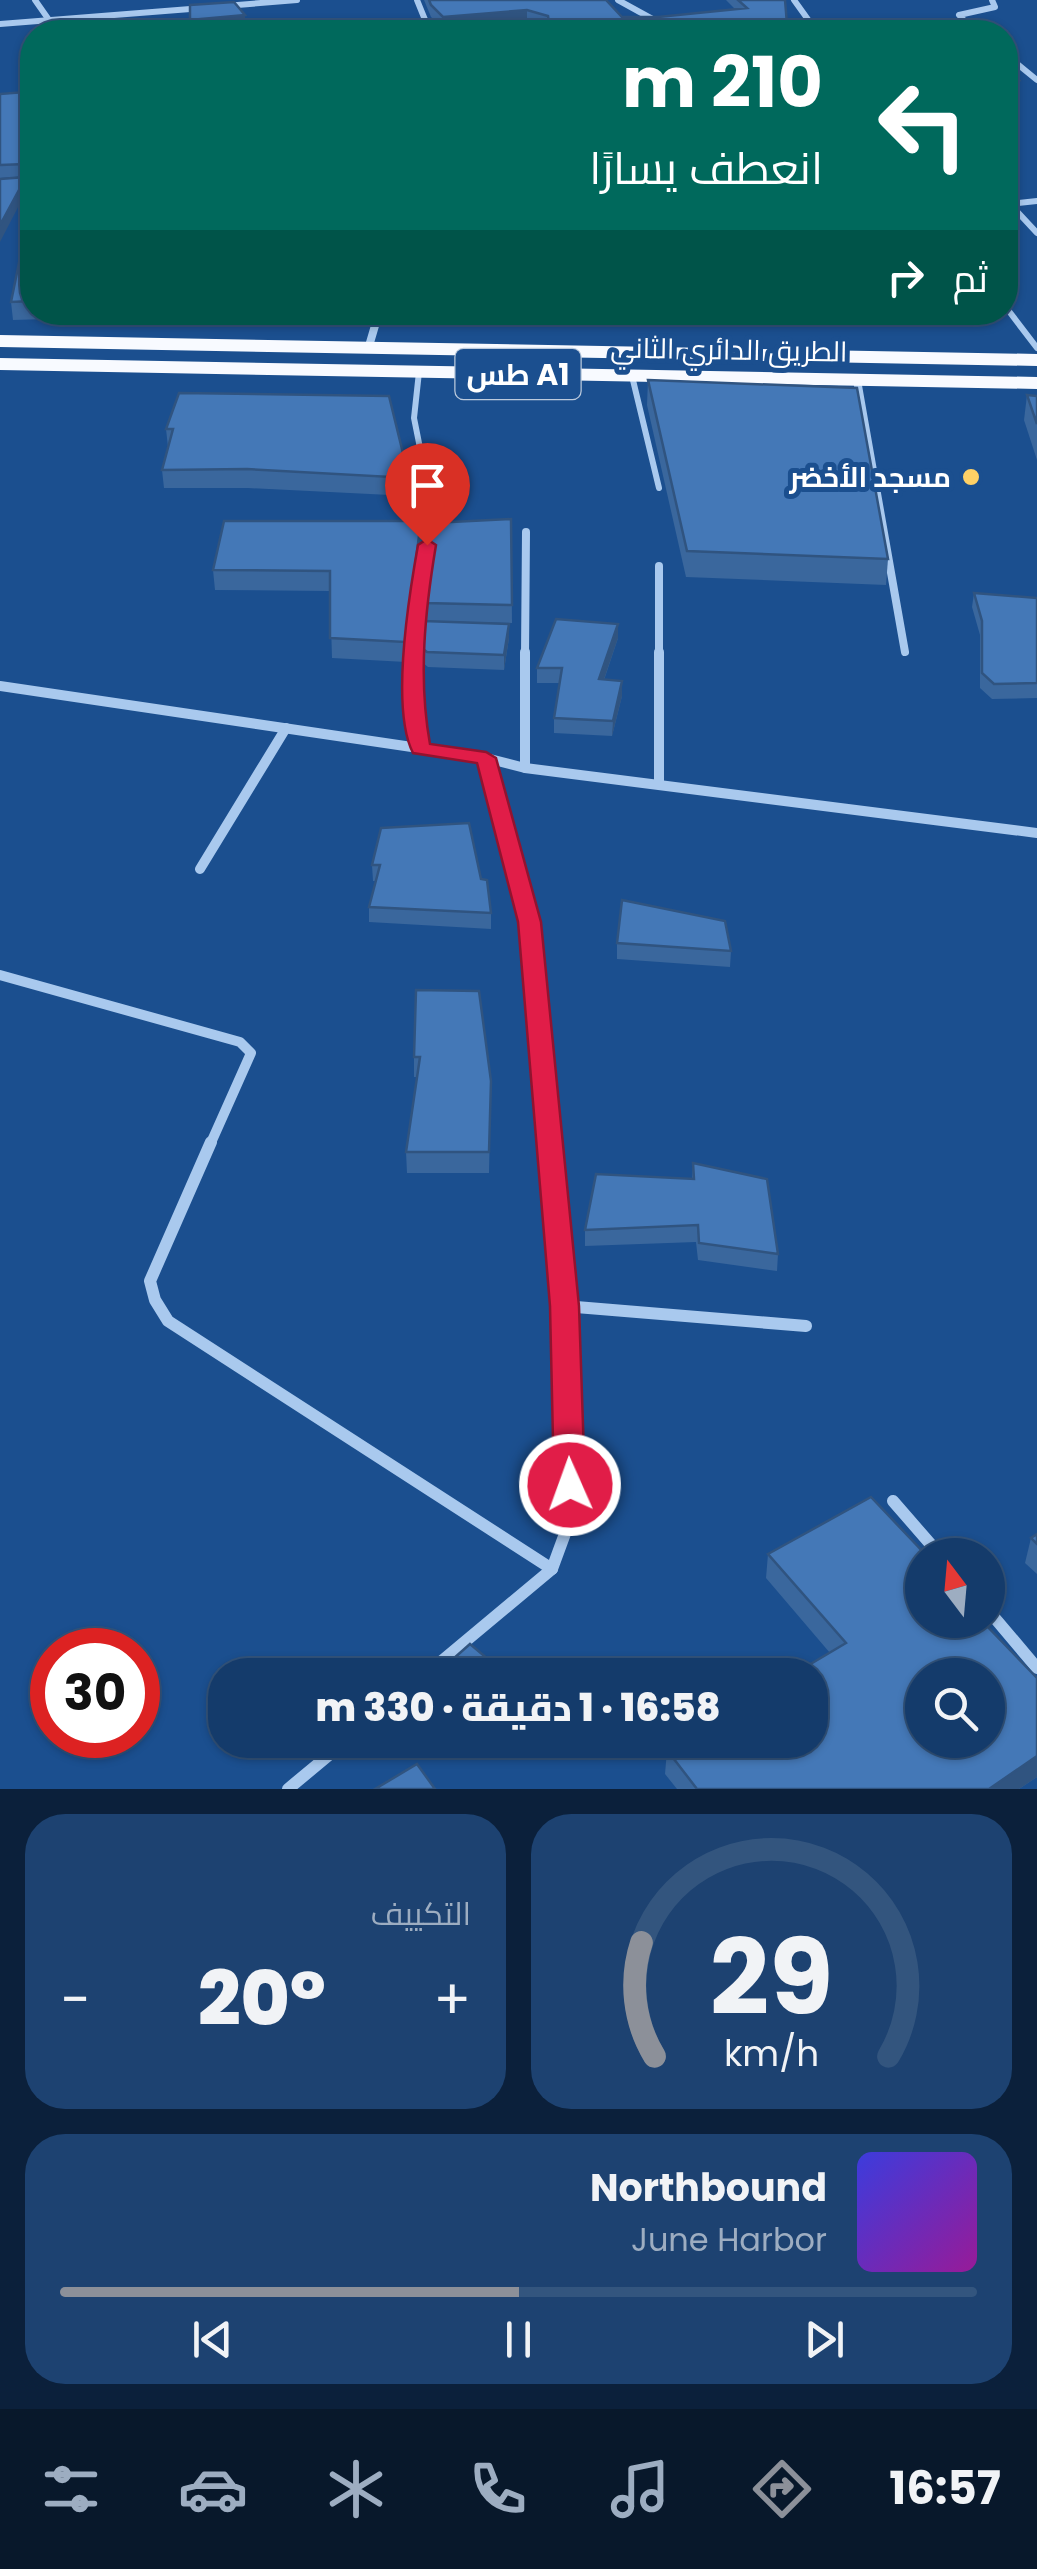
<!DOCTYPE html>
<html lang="ar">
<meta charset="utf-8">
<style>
:root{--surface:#143b6b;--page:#1d4271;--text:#f1f3f6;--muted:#9dadc1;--line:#33557e;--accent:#8c9099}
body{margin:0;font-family:Poppins,Cairo,sans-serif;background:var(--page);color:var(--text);direction:rtl;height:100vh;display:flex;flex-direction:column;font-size:38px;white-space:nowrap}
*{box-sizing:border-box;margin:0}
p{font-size:32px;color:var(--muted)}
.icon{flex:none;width:55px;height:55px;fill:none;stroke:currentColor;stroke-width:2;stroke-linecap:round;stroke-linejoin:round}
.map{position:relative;height:1789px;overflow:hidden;direction:ltr}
.details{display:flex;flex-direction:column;gap:25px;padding:25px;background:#0b203b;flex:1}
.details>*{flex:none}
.banner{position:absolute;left:20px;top:20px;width:998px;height:305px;border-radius:40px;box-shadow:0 2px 8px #0004,0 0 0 2px var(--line);direction:rtl;background:#00695c;color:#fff;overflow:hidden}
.needle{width:65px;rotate:344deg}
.buttons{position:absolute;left:905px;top:1538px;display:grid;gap:20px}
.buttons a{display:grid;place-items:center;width:100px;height:100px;border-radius:50%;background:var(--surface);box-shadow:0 2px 8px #0004,0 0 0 2px var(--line);font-size:50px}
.speed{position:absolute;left:30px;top:1628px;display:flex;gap:20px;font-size:50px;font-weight:700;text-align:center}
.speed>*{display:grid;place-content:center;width:130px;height:130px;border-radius:50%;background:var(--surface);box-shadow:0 2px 8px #0004,0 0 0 2px var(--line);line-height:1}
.speed .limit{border:15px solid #d22;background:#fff;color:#111}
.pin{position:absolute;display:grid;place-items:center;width:85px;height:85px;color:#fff;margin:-102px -42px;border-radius:50% 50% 50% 0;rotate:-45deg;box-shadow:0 0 10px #0007}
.pin .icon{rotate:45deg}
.me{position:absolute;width:110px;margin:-55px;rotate:358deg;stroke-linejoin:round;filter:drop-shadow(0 0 8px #0008)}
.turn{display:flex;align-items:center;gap:35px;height:210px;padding:0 30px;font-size:45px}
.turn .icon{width:130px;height:130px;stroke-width:2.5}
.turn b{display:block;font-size:70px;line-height:85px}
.then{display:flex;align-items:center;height:95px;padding:0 30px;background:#0003;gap:20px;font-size:38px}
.big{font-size:75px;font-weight:800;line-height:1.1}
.details .tile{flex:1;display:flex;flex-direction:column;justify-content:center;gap:15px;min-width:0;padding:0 35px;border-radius:40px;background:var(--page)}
.details .dial{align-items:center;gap:0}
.dial svg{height:260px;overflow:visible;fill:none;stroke:var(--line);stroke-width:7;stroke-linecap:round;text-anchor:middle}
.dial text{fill:var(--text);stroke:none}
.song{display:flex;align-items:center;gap:30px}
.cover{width:120px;height:120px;border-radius:15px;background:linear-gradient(135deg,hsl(240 70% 55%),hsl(300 70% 35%))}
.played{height:10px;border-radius:5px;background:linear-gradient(90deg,var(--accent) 50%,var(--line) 50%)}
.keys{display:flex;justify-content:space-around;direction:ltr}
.heat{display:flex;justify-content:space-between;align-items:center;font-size:55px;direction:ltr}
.details .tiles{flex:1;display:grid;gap:25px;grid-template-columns:1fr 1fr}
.tile:last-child{grid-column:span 2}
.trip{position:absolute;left:208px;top:1658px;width:620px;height:100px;border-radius:40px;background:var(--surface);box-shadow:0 2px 8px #0004,0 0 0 2px var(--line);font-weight:800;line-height:100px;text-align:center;direction:rtl}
.dock{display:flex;height:160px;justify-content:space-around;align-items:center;background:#08182b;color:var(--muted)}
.dock .icon{width:70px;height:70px}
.dock .selected{color:var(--accent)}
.dock b{font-size:45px;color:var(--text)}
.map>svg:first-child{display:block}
</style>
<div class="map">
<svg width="1037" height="1789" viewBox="0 0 1037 1789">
<rect width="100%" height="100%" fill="#1b4f8f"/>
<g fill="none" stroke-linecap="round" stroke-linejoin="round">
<g stroke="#a9c9ee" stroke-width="6">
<polyline points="1005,306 1037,348"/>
<polyline points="419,372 414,418 421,453"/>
<polyline points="632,376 659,488"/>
</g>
<g stroke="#a9c9ee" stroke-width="6">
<polyline points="35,0 49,20"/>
<polyline points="417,0 430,32"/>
<polyline points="618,0 656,21"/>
<polyline points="794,0 817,32"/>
<polyline points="225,6 297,0"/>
<polyline points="0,24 203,8"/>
<polyline points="975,32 959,15 995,7 992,0"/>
<polyline points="1005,54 1037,80"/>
<polyline points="0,98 32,95"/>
<polyline points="31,143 32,150"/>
<polyline points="0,185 32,183"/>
<polyline points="1008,204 1037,201"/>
<polyline points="1010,204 1037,233"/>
</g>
<g stroke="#a9c9ee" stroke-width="8">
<polyline points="369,346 379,312"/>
<polyline points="857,380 905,652"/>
<polyline points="659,566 659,655"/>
<polyline points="414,655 427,545"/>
<polyline points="525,655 526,532"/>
</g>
<g stroke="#a9c9ee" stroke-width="10">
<polyline points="414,652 420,749"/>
<polyline points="659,652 659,782"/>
<polyline points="0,686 486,758 525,768 1037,833"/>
<polyline points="486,758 529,921 549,1145"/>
<polyline points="525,768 525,652"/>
<polyline points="200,869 286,728"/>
<polyline points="0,975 240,1042 251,1053 210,1145"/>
</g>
<g stroke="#a9c9ee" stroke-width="12">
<polyline points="211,1142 150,1281 155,1300 168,1321 552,1569"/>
<polyline points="564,1306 806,1326"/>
<polyline points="893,1501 940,1555"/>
<polyline points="988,1610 1037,1668"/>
<polyline points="425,1675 552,1569 570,1520 564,1306 549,1142"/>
<polyline points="288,1789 347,1740"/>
</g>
<g fill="#f8faff" fill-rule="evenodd">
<polygon points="0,335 1037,354 1037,366 0,347"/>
<polygon points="0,358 1037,377 1037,389 0,370"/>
</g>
</g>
<g fill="#3a679d">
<polygon points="424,0 606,0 622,17 658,17 736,10 726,0 785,0 787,24 545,27 527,21 443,28 431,17"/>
<polygon points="1005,64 1019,80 1018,92 1005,92"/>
<polygon points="0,94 27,104 24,143 28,176 0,178"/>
<polygon points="32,243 32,312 80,312 79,318 13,320 11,302"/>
<polygon points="719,312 989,312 988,322 722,320"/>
<polygon points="648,380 888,559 886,585 686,577 647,405"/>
<polygon points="179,393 409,478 410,496 248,488 164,488 162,470 168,447 166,429"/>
<polygon points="1027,395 1037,396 1037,460 1024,420"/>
<polygon points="511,519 512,623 426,621 425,603"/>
<polygon points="421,540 406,662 332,658 330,591 215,590 213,570"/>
<polygon points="974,593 1037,598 1037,698 992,699 980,688 980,635 972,607"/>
<polygon points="423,621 509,624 509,638 504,670 428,667 423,663"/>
<polygon points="618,638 604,680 622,696 612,736 554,733 554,718 560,683 537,683 537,668"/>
<polygon points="372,865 481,879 491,913 491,929 369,922 369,907 376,881 373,881"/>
<polygon points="617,943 731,951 730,967 617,959"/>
<polygon points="479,991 491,1081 489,1173 407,1173 406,1152 417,1077 414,1077 414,1057"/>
<polygon points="693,1163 778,1254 777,1271 698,1260 696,1242 585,1246 585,1230 692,1179"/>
<polygon points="1037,1534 1037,1574 1025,1563 1031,1538"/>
<polygon points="768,1554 922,1620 1037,1678 1037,1777 1019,1789 677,1789 665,1774 667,1750 830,1653 766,1578"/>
<polygon points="443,1740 466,1740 455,1750"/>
</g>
<g fill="#305480">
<polygon points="527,10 527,21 443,28 443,17"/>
<polygon points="245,15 245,26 191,30 190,20"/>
<polygon points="25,92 27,104 24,143 23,131"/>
<polygon points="26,177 27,190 0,242 0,225"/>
<polygon points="421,521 421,540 406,662 405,642"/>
<polygon points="509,624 509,638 504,670 504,655"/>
<polygon points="618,624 618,638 599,694 599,679"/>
<polygon points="622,681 622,696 612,736 613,721"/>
<polygon points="454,1740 466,1740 455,1750"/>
<polygon points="1037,1756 1037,1777 1019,1789 989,1789"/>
</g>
<g fill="#4478b7" stroke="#305480" stroke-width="2.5" fill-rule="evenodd">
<polygon points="429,0 606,0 622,17 658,17 747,8 738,0 785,0 787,24 810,23 820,32 471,32 471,27 526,23 544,27 549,23 548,16 527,10 443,17 431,5"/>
<polygon points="234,2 245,15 190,20 190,5"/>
<polygon points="962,20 970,32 827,32 891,28 886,22"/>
<polygon points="1005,64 1019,80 1005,80"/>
<polygon points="25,92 23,131 26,164 0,165 0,94"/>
<polygon points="26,177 0,225 0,179"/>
<polygon points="23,243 32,243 32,301 11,302"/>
<polygon points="648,380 857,388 888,559 687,551"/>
<polygon points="179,393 389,396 409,478 247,469 162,470 173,429 166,429"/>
<polygon points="1027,395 1037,396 1037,424"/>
<polygon points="511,519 512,605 425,603 432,523"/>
<polygon points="224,521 421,521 405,642 330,638 330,571 213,570"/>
<polygon points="974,593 1037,598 1037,683 994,684 982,673 982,621"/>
<polygon points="556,619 618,624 599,679 622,681 613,721 554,718 562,668 537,668"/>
<polygon points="423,621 509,624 504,655 427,652 423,649"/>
<polygon points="469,823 481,879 487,880 491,913 369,907 380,865 372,865 381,828"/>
<polygon points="622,900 725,921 731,951 617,943"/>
<polygon points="416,990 479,991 491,1081 489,1152 406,1152 420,1057 414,1057"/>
<polygon points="693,1163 767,1179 778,1254 699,1243 698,1225 585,1230 596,1174 694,1179"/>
<path d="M871 1497 926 1555H922V1620H981L1037 1678V1756L989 1789H697L667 1750 683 1740H810V1675H792L846 1643 768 1554ZM922 1675H988V1740H922Z"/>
<polygon points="1037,1534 1037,1544 1031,1538"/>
<polygon points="470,1644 507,1675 435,1675"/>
<polygon points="417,1764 435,1789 375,1789"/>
</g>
<path fill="#e11d48" stroke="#92132f" stroke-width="2.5" d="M427 539 436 545C425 611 418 678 430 744L486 752 496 758 541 922 579 1306 585 1485 580 1493 570 1497 559 1493 554 1485 550 1306 518 922 477 763 413 753C390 708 409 595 418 545Z"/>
<circle fill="#ffd166" stroke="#1b4f8f" stroke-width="4" cx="971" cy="477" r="10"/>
<g text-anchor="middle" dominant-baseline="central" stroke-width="10" stroke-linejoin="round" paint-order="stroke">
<g font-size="28" fill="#fff" stroke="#1b4f8f">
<text transform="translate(729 350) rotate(1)">الطريق الدائري الثاني</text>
</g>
<g font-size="28" font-weight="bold" fill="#fff" stroke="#1b4f8f" text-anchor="end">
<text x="951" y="477">مسجد الأخضر</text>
</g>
<rect fill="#1b4f8f" stroke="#bbcadd" stroke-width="2.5" x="455.5" y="349" width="125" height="50" rx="8"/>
<g font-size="30" font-weight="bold" fill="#fff">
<text x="518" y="374">طس A1</text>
</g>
</g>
</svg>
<div class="buttons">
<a><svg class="needle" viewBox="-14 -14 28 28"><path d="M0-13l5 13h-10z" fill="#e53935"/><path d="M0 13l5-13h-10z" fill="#9dadc1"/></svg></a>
<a><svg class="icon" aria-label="search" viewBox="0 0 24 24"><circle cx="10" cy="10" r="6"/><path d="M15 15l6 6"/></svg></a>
</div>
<div class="speed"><div class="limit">30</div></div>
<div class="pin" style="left:427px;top:545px;background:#d93025"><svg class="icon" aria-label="arrive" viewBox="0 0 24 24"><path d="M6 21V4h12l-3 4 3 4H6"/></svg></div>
<svg class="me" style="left:570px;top:1485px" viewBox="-20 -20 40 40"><circle r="17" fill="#e11d48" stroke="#fff" stroke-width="3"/><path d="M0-11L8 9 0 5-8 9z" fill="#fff"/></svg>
<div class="trip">16:58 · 1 دقيقة · 330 m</div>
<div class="banner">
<div class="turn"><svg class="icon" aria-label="left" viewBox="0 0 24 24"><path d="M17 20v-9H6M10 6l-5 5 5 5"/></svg><div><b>210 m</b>انعطف يسارًا</div></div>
<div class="then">ثم<svg class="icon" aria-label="right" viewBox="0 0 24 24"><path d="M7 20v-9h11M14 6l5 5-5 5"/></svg></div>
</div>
</div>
<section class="details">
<div class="tiles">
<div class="tile dial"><svg viewBox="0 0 100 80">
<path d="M14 69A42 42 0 1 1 86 69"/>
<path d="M14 69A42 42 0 0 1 10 34" stroke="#8c9099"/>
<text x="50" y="56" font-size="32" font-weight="700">29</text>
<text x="50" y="72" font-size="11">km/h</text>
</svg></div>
<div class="tile"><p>التكييف</p>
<div class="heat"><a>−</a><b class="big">20°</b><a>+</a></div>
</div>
<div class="tile">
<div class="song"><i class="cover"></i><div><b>Northbound</b><p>June Harbor</p></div></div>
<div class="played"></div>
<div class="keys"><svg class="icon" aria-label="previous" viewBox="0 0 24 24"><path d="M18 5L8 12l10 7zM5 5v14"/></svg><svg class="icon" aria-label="pause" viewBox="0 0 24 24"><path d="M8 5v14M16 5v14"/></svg><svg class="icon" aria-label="next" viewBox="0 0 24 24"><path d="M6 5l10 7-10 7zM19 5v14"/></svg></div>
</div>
</div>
</section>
<nav class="dock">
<b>16:57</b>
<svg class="icon selected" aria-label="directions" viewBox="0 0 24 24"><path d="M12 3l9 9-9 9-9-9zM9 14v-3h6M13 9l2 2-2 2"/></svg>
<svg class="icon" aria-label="music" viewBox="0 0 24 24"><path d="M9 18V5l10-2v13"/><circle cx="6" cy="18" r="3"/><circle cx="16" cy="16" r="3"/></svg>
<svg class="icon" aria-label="phone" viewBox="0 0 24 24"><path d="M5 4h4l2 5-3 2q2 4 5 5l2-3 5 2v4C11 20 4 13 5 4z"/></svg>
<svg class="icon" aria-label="climate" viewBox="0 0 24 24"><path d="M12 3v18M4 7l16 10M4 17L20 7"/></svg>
<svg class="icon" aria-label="car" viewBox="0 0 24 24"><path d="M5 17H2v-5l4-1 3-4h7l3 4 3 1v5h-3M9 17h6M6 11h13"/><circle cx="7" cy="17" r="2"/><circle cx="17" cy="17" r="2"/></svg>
<svg class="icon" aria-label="filters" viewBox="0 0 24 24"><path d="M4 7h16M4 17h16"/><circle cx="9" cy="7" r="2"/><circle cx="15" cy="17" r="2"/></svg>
</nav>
